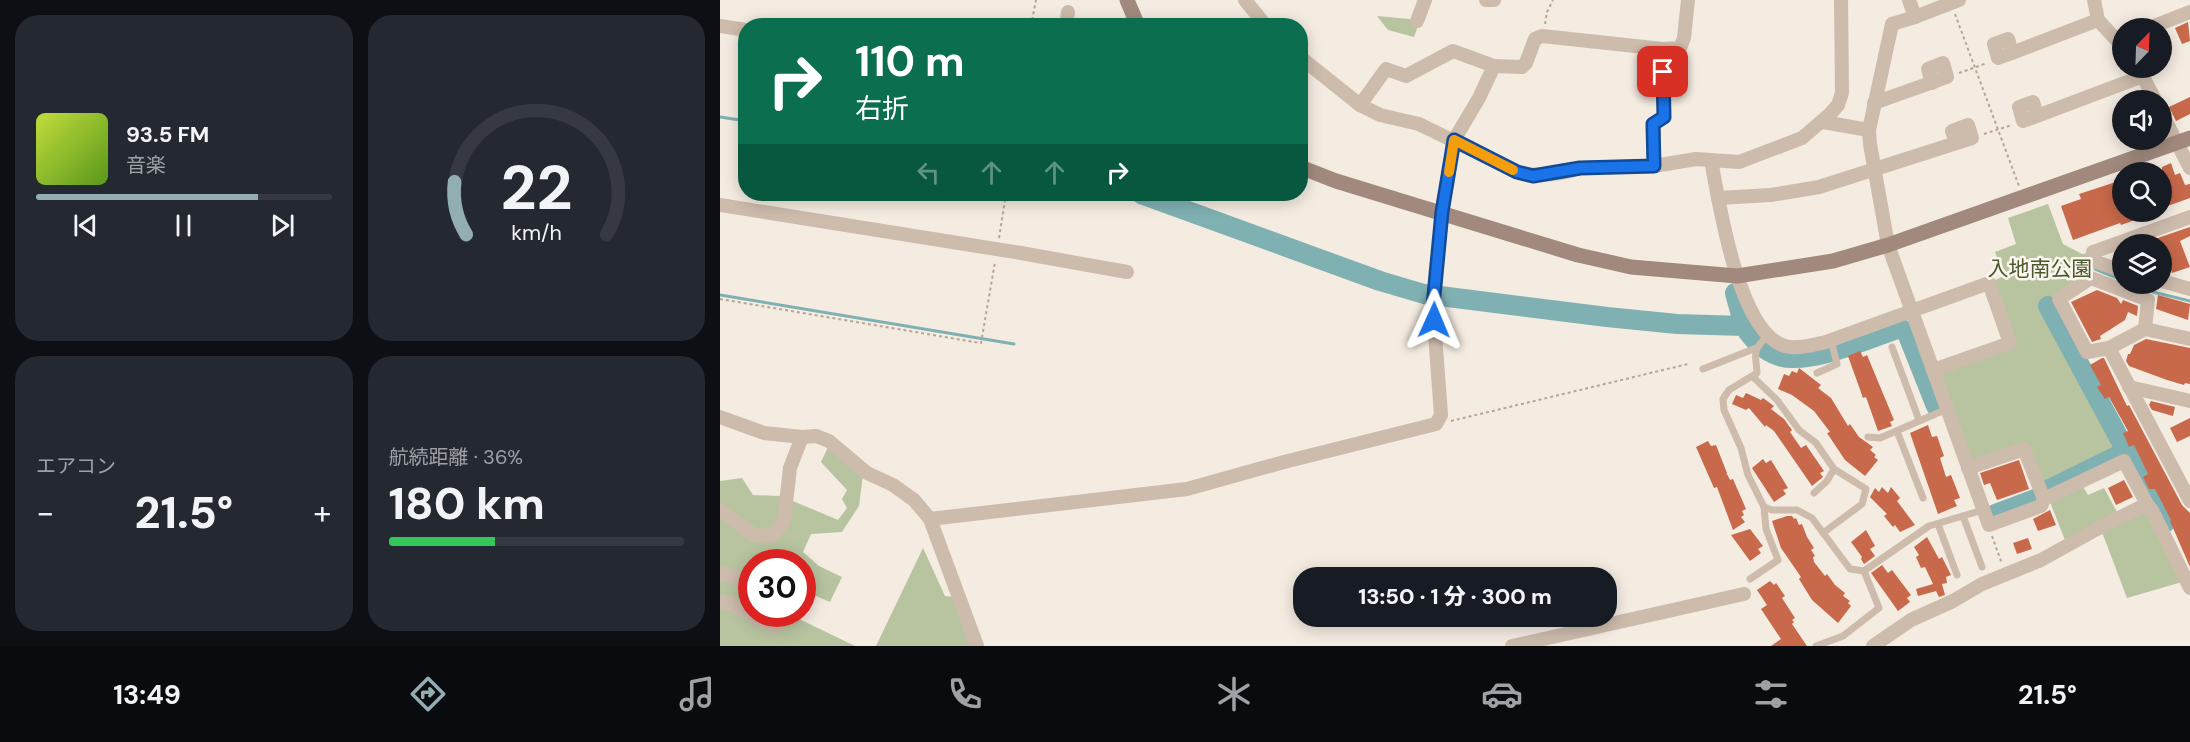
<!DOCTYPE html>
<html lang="ja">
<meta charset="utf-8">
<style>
:root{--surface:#171b24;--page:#242831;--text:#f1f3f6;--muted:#9ea1a6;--line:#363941;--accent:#92aeb2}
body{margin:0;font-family:"DM Sans","Noto Sans JP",sans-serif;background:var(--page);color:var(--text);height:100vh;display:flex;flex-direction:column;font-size:22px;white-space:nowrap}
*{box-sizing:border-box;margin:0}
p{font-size:20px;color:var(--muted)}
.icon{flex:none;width:33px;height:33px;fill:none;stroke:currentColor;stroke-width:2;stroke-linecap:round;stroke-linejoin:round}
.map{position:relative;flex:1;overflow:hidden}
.drawer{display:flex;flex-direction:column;gap:15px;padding:15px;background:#0d0f14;width:720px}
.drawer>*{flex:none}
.top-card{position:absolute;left:18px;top:18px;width:570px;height:183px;border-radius:24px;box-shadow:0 3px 15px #0003;background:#0b6e4f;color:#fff;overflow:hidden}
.needle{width:39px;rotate:23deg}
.fabs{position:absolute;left:1392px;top:18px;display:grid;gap:12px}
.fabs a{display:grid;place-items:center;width:60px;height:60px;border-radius:50%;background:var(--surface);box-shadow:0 3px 15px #0003;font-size:30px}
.speed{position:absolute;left:18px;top:549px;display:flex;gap:12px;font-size:30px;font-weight:700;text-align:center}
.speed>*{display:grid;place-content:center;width:78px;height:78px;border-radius:50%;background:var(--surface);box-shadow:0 3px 15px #0003;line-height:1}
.speed .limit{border:9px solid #d22;background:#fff;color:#111}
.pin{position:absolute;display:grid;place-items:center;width:51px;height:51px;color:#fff;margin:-26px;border-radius:12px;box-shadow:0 3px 9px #0006}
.me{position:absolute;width:66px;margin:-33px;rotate:1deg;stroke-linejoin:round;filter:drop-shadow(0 0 4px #0008)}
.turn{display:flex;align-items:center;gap:21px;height:126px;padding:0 18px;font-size:27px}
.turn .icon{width:78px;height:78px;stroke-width:2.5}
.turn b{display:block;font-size:42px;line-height:51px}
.lanes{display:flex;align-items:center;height:57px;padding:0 18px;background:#0003;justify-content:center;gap:30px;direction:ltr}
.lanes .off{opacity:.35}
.big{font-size:45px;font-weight:800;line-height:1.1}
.drawer .tile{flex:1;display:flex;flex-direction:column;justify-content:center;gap:9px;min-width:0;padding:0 21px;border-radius:24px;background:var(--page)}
.drawer .dial{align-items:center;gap:0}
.dial svg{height:156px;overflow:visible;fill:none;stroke:var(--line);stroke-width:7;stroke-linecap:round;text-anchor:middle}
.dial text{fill:var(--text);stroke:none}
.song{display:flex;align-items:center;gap:18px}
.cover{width:72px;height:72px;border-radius:9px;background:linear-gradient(135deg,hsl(70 70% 55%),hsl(90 70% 35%))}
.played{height:6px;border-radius:3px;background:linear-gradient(90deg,var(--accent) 75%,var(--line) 75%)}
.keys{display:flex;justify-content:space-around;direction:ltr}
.heat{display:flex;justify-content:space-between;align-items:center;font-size:33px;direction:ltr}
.charge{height:9px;border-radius:4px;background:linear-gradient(90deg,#34c759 36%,var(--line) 0)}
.drawer .tiles{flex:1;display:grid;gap:15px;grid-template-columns:repeat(2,1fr)}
.trip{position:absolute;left:573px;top:567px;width:324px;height:60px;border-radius:24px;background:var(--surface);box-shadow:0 3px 15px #0003;font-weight:800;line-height:60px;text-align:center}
.dock{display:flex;height:96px;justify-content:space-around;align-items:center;background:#090b0e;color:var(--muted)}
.dock .icon{width:42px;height:42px}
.dock .selected{color:var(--accent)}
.dock b{font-size:27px;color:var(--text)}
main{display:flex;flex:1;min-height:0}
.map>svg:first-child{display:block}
</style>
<main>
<section class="drawer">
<div class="tiles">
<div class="tile">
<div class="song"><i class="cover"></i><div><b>93.5 FM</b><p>音楽</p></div></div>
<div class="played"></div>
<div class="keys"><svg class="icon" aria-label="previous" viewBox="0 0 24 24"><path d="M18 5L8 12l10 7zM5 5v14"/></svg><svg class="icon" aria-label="pause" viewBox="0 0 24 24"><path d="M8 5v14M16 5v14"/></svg><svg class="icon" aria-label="next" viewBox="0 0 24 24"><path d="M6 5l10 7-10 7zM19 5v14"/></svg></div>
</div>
<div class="tile dial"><svg viewBox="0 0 100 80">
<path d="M14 69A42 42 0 1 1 86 69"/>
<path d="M14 69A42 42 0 0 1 8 42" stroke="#92aeb2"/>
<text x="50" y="56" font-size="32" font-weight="700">22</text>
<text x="50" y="72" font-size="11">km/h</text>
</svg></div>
<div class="tile"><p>エアコン</p>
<div class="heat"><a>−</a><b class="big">21.5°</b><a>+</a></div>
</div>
<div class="tile"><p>航続距離 · 36%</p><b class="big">180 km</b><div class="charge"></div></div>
</div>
</section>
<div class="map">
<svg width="1470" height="646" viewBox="0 0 1470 646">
<rect width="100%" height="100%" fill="#f4ebe1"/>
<g fill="#b8c4a0">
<polygon points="657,16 700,20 694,37 668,30"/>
<polygon points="1328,204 1343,244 1362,254 1373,252 1374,261 1371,278 1339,299 1324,305 1399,449 1320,488 1304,449 1248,468 1213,370 1290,343 1269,283 1284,276 1275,252 1296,244 1288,218"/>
<polygon points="108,447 143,475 139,506 122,532 91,534 83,552 99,566 122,577 110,602 89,593 83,606 82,562 32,562 32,614 79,614 77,618 135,646 0,646 0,481 22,478 33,495 61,496 118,520 127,508 122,499 127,490 101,462"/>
<polygon points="1363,487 1368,495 1384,488 1397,512 1345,540 1330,502"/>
<polygon points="1426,510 1462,582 1407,598 1382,532"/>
<polygon points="203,548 225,596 233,597 253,646 156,646"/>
</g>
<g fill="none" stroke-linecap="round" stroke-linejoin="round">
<g stroke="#7fb0b2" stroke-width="3">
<polyline points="0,117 26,121"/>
<polyline points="1375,269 1402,280"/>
<polyline points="1410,284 1433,292 1470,301"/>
<polyline points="0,295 294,344"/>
</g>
<g stroke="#7fb0b2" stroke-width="20">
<path d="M421 194 660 281 704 294 887 317 957 324 1024 326C1032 339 1044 351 1059 356 1089 366 1150 338 1180 328L1187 333 1216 406"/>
<polyline points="1015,293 1024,326"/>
<polyline points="1328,306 1445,523"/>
<polyline points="1328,490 1407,451"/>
<polyline points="1275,514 1318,498"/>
</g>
</g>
<g fill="#c8694b">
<polygon points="1468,22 1470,41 1462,44 1455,28"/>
<polygon points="1470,97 1470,114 1456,121 1449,107"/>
<polygon points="1451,163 1455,175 1460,173 1465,185 1470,184 1470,198 1442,208 1442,167"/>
<polygon points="1402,180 1402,212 1412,212 1415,220 1401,225 1400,223 1353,240 1341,206 1361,199 1359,194"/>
<polygon points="1470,227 1470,236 1460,241 1470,267 1452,273 1451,270 1445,272 1442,262 1442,244 1420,244"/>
<polygon points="1377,290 1397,298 1401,304 1403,300 1418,306 1417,316 1408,312 1405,320 1380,336 1381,339 1372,342 1351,302"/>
<polygon points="1438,295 1470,304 1468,320 1436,309"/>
<polygon points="1426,339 1470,348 1470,384 1465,383 1464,385 1447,380 1409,366 1406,361 1408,354 1410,354 1414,345"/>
<polygon points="1140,351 1143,357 1147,355 1174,420 1170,422 1172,426 1158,431 1146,397 1143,398 1128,356"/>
<polygon points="1382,358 1384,358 1407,406 1409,405 1462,505 1470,513 1470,567 1450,521 1451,520 1435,489 1429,489 1423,477 1428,474 1414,445 1409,447 1403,433 1408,431 1389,397 1385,399 1377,387 1381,385 1370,365"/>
<polygon points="1079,368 1101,385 1098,388 1111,398 1128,426 1130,424 1139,437 1153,447 1150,450 1156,455 1154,457 1158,460 1145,476 1125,460 1107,433 1110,432 1094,411 1072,395 1058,389 1064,374 1069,376 1072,371 1077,373"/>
<polygon points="1026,393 1041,400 1043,398 1054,406 1051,409 1064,419 1072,430 1070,432 1081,448 1086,445 1104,471 1100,473 1103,477 1092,486 1054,431 1046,425 1045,427 1029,408 1026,410 1012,404 1016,395 1023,398"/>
<polygon points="1431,401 1455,407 1453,416 1432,410 1429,405"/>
<polygon points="1470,418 1470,436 1457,442 1450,428"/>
<polygon points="1208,425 1212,437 1217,436 1224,456 1220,458 1226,477 1231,475 1240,498 1234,500 1237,506 1218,514 1190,433"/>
<polygon points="988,441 991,446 996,445 1007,473 1006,475 1007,474 1010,480 1013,479 1026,509 1022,511 1024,515 1021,517 1025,522 1013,530 997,487 994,488 976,447"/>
<polygon points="1043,459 1046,463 1051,460 1068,488 1063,490 1066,494 1054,502 1032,468"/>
<polygon points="1299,460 1309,489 1277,500 1270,483 1264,485 1260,473"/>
<polygon points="1404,480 1413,497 1396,505 1388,488"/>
<polygon points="1162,487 1168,493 1171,487 1180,498 1177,501 1195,525 1180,532 1175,525 1173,527 1164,516 1167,514 1150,497 1155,488 1159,492"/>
<polygon points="1330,510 1336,525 1318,531 1313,519"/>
<polygon points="1067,516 1072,516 1074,519 1076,518 1079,525 1082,524 1087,537 1094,548 1091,550 1095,556 1093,557 1094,562 1105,576 1107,574 1115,585 1125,593 1123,596 1130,601 1128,603 1131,606 1118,623 1092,600 1079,579 1081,577 1061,548 1052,521"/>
<polygon points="1030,529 1043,546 1038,549 1041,553 1030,561 1011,535"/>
<polygon points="1146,530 1155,546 1150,549 1155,556 1144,564 1141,559 1142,557 1131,542"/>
<polygon points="1207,537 1219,559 1222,557 1231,575 1226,577 1227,583 1222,584 1225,595 1219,597 1216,591 1198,596 1196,589 1213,584 1205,567 1201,568 1196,557 1199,555 1194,547"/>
<polygon points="1308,538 1312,549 1297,554 1293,543"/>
<polygon points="1162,565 1168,573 1172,570 1191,595 1187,598 1190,602 1178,611 1151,573"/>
<polygon points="1050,581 1054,585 1056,583 1065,596 1062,598 1075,618 1072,620 1074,622 1072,624 1087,646 1051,646 1061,639 1041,609 1047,605 1037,590"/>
</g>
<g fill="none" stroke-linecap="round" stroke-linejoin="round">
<g stroke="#b9a596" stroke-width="2" stroke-dasharray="3 3" stroke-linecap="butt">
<polyline points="1235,14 1299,186"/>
<polyline points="825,24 827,12 833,0"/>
<polyline points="311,26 316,0"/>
<polyline points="1239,73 1267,63"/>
<polyline points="1264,134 1292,125"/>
<polyline points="279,238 286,194"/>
<polyline points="0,299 261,343 275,262"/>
<polyline points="731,421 968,364"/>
<polyline points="1272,536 1282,564"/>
</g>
<g stroke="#cdbbac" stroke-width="7">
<path d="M1047 336C1031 353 1036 352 1037 373L1009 390 1003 399 1004 410 1021 448 1028 475 1044 507 1052 510H1077L1092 518 1130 569 1144 571 1209 526 1263 510"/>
<polyline points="1172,347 1199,420"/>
<polyline points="983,369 1036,348"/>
<polyline points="1097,373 1117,364 1111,340"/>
<polyline points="1033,377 1057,400 1079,430 1096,443 1114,469 1107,481 1094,493"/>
<polyline points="1177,431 1203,498"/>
<polyline points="1148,437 1160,438 1227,409"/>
<polyline points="1243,516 1262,567"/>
<polyline points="1218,524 1237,575"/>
<polyline points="1103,533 1142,504 1146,489 1114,469"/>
<polyline points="1030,579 1058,560 1046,529 1044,507"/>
<polyline points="1096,646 1123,636 1159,608 1144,571"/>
</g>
<g stroke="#cdbbac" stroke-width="14">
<polyline points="525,0 546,26"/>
<polyline points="766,0 774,0"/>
<polyline points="1189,0 1195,17"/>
<polyline points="1239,0 1195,17 1172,24 1149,130 1150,144 1168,245 1269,525 1321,506 1324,499"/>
<polyline points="1374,0 1378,20 1402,46"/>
<polyline points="697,21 705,0"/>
<polyline points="0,26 26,30"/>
<polyline points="346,26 348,12"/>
<polyline points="1429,28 1470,12"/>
<polyline points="1292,53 1288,39 1274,44 1278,58 1292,53 1378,20"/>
<path d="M580 57 640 105 660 115 699 124 797 172C818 177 840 175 860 168L934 166 976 159 1019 162 1082 138 1110 114 1118 105 1122 93 1121 0"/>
<polyline points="1419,69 1435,100"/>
<polyline points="1154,103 1227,77 1223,63 1208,69 1212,83"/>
<polyline points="640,105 666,69 686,76 733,51 774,66"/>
<polyline points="1442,114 1470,168"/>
<polyline points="1317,116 1313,102 1299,107 1303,121 1317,116 1423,76"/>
<polyline points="1103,122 1149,130"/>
<path d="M991 160C999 203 1018 328 1062 345 1074 350 1090 345 1103 343L1269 283 1290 343 1213 370"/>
<polyline points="934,166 934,124 944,117 943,49"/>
<polyline points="998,198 1051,195 1099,187 1252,138 1248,125 1232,131 1236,143"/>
<polyline points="0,205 301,253 407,272"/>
<polyline points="1402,271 1374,261 1373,252 1470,217"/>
<polyline points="1442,281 1470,289"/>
<polyline points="1470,339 1425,329 1389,348 1470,501"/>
<polyline points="1389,348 1367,352 1339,299 1371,278 1428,300 1425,329"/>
<polyline points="1409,387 1470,401"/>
<polyline points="0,417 44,433 82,437 96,436 109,441 147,473 173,485 194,500 210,519 257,646"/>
<polyline points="1248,468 1304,449 1324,499 1404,461 1427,504"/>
<polyline points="0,510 34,535 52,536 64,521 70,468 82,437"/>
<polyline points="210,519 467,489 564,462 716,424 721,415 713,307 722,212 734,140 759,98 774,66 802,67 806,63 815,39 822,36 943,49 960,48 964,38 968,0"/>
<polyline points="0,573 32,582"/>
<polyline points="0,602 7,602 54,627 61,621 64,614"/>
<polyline points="792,646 1024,594"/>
<polyline points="1153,646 1191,620 1233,601 1262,584 1321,560 1377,529 1427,504 1433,512 1470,588"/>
</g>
<g stroke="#a18a7d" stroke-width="15">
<polyline points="407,0 418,26"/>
<polyline points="580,167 616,181 858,255 911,267 1017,276 1113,261 1168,245 1470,138"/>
</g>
</g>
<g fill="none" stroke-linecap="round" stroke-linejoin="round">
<defs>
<polyline id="route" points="714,320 713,306 722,212 734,140 797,172 813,176 860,168 934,166 933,124 944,117 943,72"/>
</defs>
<use href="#route" stroke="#114b97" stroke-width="15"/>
<use href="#route" stroke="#1a73e8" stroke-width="10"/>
<polyline stroke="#f59e0b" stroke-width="10" points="729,172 734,140 793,170"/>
</g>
<g text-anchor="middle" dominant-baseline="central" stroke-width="5" stroke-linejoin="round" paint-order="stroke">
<g font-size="21" fill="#4a5a2e" stroke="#fbf5ee">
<text x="1320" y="269">入地南公園</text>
</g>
</g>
</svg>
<div class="fabs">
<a><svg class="needle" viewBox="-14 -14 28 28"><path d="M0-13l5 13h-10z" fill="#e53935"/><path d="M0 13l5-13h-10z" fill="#9ea1a6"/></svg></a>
<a><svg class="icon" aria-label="sound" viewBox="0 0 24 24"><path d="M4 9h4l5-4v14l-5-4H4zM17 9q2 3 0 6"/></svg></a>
<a><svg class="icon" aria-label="search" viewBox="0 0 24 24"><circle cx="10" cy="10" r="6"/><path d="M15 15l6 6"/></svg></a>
<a><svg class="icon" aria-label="layers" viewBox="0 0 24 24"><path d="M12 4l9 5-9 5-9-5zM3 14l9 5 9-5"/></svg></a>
</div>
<div class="speed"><div class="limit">30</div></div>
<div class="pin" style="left:943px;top:72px;background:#d93025"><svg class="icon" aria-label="arrive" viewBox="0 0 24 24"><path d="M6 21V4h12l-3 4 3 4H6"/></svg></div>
<svg class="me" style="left:714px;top:320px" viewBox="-20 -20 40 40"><path d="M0-17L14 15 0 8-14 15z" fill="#1a73e8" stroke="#fff" stroke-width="4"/></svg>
<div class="trip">13:50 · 1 分 · 300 m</div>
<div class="top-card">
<div class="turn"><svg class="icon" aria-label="right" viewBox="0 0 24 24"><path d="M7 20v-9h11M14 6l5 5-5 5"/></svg><div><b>110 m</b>右折</div></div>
<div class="lanes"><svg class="icon off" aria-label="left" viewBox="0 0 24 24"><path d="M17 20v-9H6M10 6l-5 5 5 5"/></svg><svg class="icon off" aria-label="ahead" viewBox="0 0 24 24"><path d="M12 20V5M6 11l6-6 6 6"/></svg><svg class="icon off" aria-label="ahead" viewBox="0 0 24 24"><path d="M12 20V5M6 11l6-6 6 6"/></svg><svg class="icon" aria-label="right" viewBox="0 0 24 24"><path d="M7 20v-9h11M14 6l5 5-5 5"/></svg></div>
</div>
</div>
</main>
<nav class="dock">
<b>13:49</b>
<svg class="icon selected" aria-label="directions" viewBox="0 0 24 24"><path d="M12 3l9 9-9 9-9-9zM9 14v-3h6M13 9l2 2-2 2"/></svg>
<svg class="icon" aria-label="music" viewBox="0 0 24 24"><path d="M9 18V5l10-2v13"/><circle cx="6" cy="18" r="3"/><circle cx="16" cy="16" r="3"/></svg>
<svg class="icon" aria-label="phone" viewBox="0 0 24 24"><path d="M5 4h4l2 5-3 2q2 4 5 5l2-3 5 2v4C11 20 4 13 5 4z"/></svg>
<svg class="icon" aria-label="climate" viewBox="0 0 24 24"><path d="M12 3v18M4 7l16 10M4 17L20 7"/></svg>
<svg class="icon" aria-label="car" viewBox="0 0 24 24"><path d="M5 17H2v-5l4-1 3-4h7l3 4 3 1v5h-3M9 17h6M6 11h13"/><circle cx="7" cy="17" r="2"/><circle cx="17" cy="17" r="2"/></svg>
<svg class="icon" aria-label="filters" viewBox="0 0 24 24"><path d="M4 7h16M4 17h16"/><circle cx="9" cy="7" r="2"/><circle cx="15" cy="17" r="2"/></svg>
<b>21.5°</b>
</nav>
